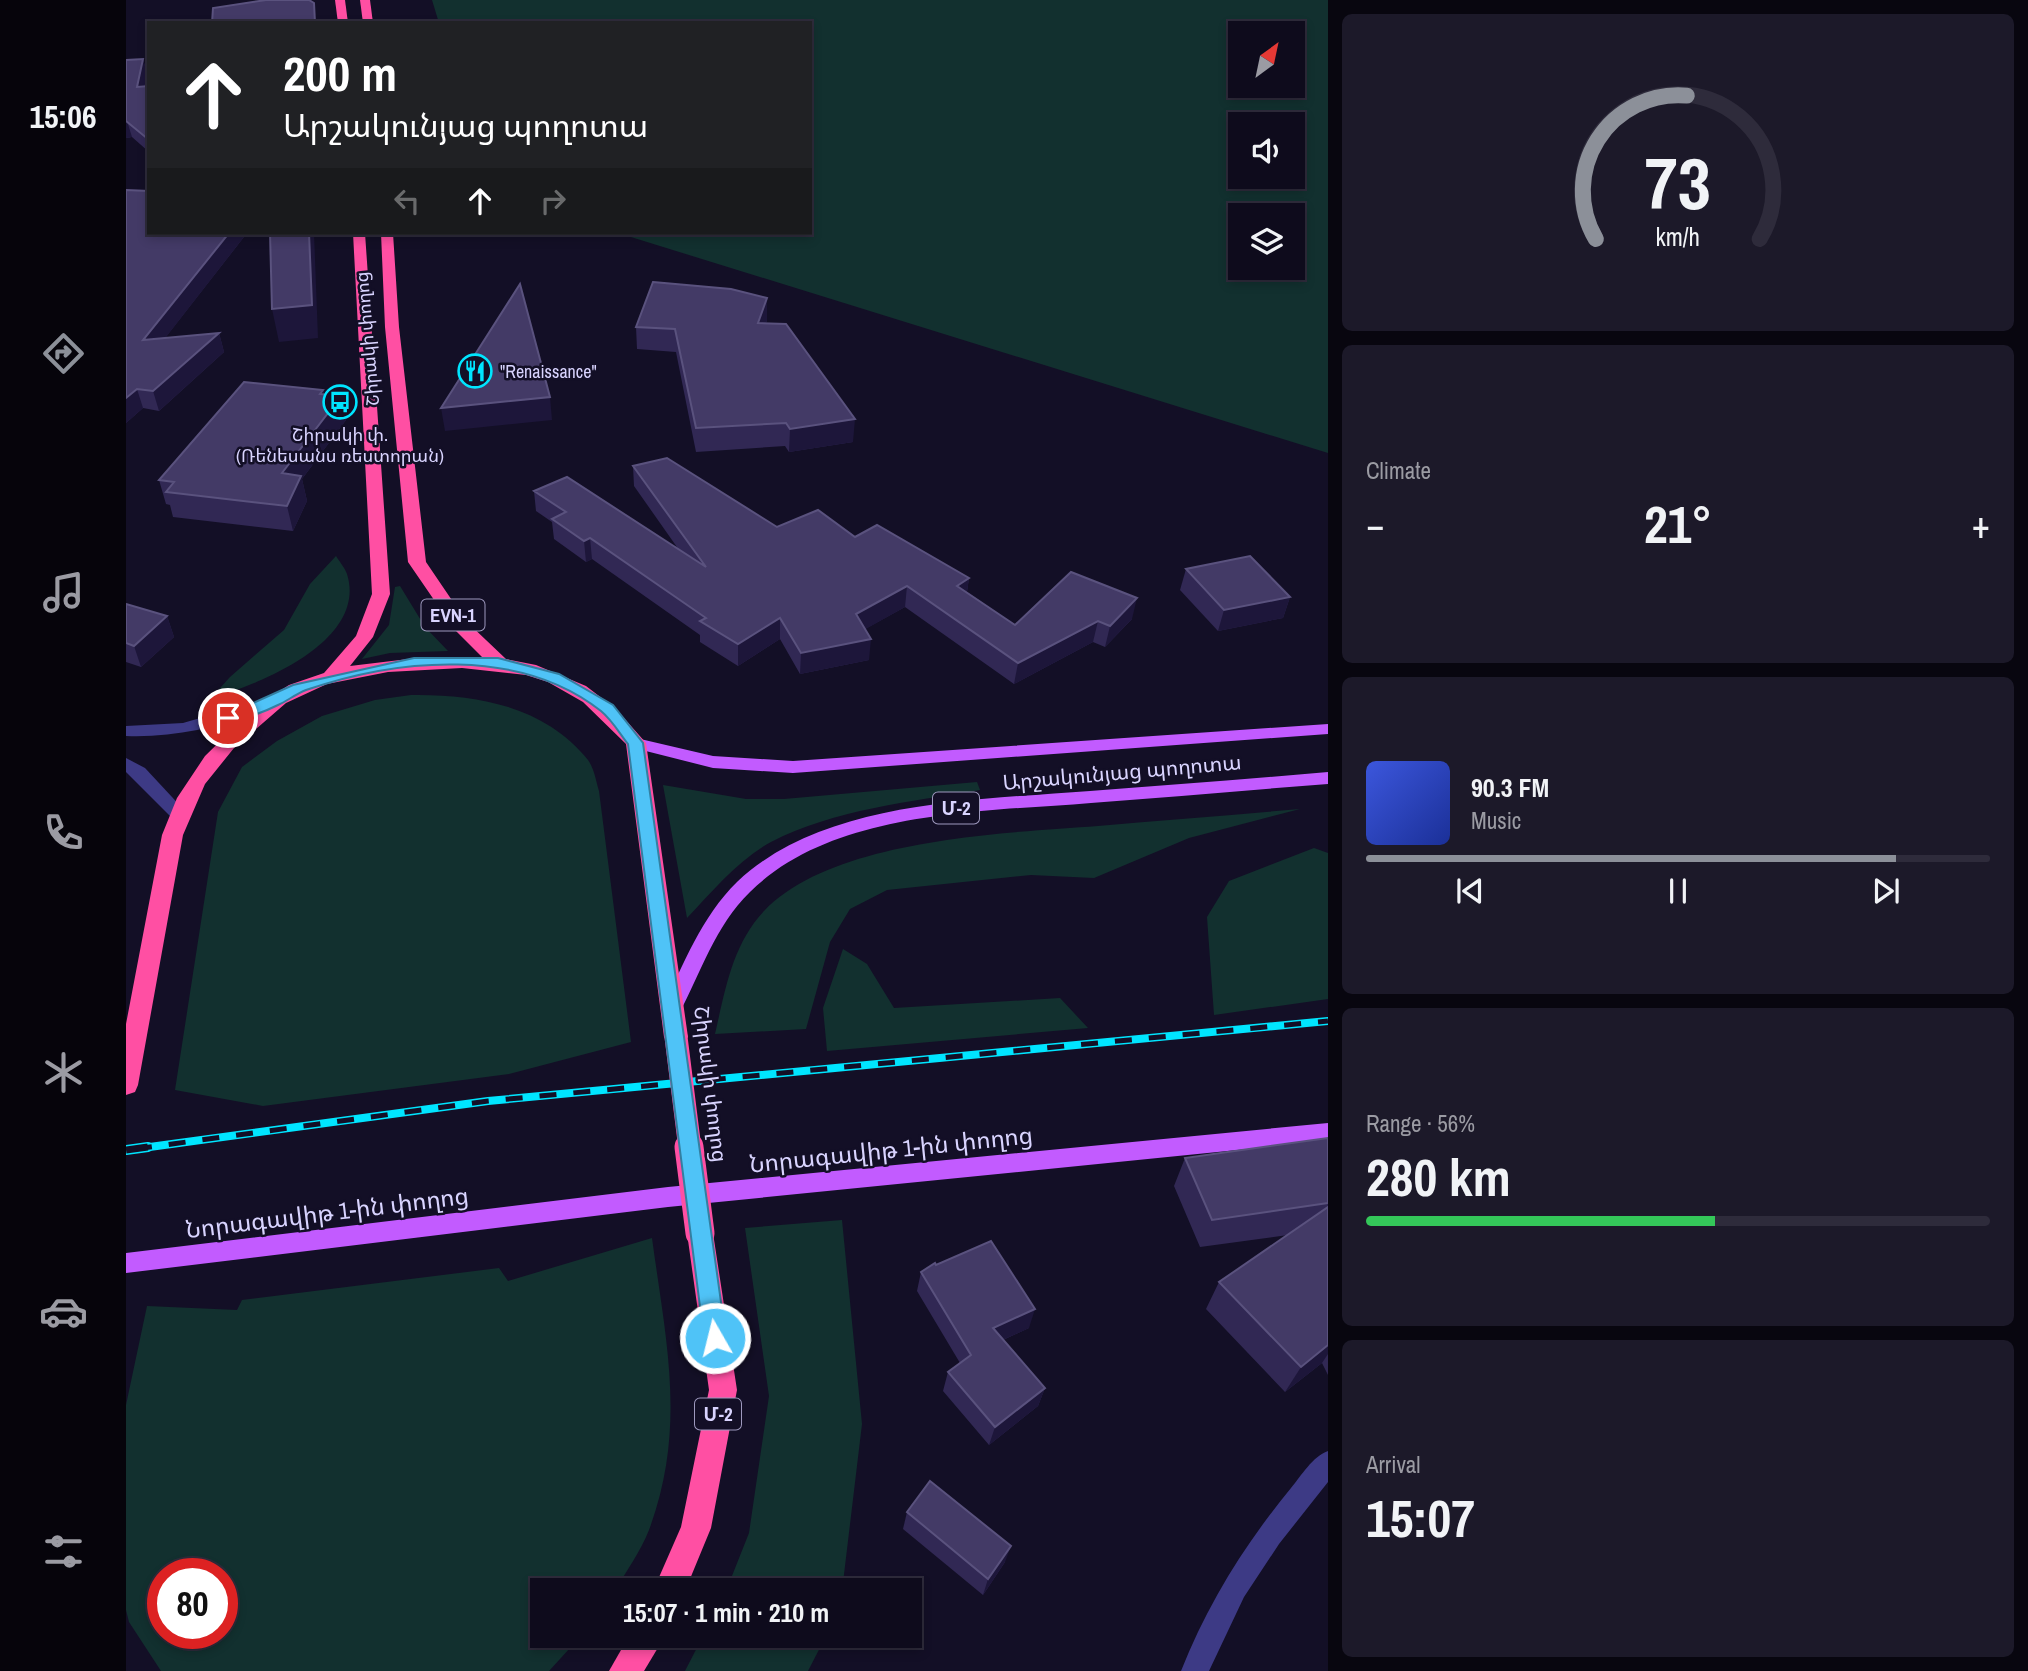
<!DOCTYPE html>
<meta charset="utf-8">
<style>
:root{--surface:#0e0b1c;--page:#1c1929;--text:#f1f3f6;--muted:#9b9ba3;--line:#2e2b3b;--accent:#8c9099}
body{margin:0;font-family:"Archivo Narrow","Noto Sans Armenian",sans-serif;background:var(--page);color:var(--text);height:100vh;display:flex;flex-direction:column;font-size:26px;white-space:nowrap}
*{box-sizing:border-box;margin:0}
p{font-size:23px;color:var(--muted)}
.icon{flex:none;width:38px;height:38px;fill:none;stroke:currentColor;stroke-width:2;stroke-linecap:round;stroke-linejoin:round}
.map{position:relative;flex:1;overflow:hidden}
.sheet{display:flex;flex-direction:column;gap:14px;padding:14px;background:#08060f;width:700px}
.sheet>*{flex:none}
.hud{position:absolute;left:21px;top:21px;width:665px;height:214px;border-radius:0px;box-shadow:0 4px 10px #0003,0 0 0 2px var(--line);background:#202124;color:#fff;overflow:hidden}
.needle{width:46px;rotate:33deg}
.controls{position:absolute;left:1102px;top:21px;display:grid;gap:14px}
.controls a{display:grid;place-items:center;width:77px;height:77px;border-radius:0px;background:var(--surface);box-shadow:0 4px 10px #0003,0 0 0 2px var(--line);font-size:35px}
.speed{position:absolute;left:21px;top:1558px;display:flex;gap:14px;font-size:35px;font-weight:700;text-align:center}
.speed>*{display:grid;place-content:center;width:91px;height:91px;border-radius:50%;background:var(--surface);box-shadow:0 4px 10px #0003,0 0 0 2px var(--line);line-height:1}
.speed .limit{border:10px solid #d22;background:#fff;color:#111}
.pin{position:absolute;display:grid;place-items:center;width:60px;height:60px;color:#fff;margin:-30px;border:4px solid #fff;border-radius:50%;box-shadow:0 2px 7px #0007}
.me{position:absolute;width:77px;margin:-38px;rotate:352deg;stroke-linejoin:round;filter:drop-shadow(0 0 5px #0008)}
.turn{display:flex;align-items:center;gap:24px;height:147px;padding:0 21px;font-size:32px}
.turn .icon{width:91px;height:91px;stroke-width:2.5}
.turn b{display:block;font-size:49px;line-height:60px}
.lanes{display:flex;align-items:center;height:66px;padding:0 21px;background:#0003;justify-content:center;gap:35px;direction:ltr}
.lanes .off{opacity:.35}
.big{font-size:52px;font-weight:700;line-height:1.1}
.sheet .widget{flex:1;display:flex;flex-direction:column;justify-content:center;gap:10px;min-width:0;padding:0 24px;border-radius:10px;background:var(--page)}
.sheet .dial{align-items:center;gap:0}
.dial svg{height:182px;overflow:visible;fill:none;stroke:var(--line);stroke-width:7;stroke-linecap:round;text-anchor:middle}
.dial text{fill:var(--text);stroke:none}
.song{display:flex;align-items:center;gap:21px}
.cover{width:84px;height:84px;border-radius:10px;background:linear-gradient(135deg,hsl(230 70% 55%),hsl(230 70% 35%))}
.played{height:7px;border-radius:4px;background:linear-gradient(90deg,var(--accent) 85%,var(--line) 85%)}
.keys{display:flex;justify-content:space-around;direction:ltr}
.heat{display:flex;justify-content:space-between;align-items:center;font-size:38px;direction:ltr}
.charge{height:10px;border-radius:5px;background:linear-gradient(90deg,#34c759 56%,var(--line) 0)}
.trip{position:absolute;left:404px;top:1578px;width:392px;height:70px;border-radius:0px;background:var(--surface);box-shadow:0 4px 10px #0003,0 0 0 2px var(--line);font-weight:700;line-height:70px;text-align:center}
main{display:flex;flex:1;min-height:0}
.tabs{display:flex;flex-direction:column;width:126px;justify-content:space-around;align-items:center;background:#06040b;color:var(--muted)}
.tabs .icon{width:49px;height:49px}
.tabs .current{color:var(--accent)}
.tabs b{font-size:32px;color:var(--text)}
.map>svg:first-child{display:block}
</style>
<main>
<nav class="tabs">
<b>15:06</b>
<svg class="icon current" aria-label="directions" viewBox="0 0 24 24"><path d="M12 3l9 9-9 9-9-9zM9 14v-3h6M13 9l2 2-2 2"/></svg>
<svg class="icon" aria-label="music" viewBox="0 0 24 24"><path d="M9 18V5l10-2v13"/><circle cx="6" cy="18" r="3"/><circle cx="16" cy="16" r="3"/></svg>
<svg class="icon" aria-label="phone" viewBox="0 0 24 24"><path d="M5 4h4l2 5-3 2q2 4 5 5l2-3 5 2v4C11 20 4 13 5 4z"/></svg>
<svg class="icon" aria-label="climate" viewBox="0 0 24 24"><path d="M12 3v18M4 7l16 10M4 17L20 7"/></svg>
<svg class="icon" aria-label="car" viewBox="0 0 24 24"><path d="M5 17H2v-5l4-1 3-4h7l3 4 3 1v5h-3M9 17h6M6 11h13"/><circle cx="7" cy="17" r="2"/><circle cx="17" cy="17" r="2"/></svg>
<svg class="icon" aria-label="filters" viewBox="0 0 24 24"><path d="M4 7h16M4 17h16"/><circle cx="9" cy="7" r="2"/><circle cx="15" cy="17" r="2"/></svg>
</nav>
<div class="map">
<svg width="1202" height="1671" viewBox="0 0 1202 1671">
<rect width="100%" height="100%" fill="#130f26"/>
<g fill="#12302f" fill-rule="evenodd">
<path d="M306 0H1202V453L492 233H684V23H313ZM1167 33V86H1115V33ZM1167 124V177H1115V124ZM1167 215V268H1115V215Z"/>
<path d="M210 556C213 561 219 568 221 574 242 641 133 685 85 698L104 677 158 630 184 584Z"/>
<polygon points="274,586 299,627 322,651 264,653 236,659 263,625 269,587"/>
<path d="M285 695C350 694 419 706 462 760 468 768 470 781 473 791L505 1042 383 1074 137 1106 49 1090 92 812 116 767 151 741 196 716 249 700Z"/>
<path d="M851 782 854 790C784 802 709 809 645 842 612 860 586 892 561 918L537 785 620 799H658Z"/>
<path d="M1174 809 1063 838 968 878 905 875 761 890 724 909 704 942 680 1029 589 1034C599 991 606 945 638 911 706 839 878 833 972 826 1039 820 1107 815 1174 809Z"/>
<polygon points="1188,848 1202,853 1202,999 1088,1015 1081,917 1103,881"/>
<polygon points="717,949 741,964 768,1008 934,998 962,1028 701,1051 697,1008"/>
<polygon points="716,1220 736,1424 716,1591 600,1591 623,1533 643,1396 619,1228"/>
<path d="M526 1238C540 1342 561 1427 523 1530 515 1551 500 1571 489 1591H416V1636H455L423 1671H35L3 1622 0 1610V1405L21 1306 111 1310 116 1300 373 1268 382 1281ZM37 1573H96V1633H37Z"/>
<polygon points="577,1636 700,1636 682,1671 559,1671"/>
</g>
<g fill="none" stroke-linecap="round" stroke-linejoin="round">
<g fill="#3d3a85" fill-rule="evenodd">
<path d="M146 697 154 702 152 706C102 724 54 738 0 736V726L57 723Z"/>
<polygon points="0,758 19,768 59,811 62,815 59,819 47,819 0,772"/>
<path d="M1202 1451V1482L1153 1544 1118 1597 1083 1671H1055C1082 1603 1119 1544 1165 1488 1176 1475 1186 1457 1202 1451Z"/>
</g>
<g fill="#c25bff" fill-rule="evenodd">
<polygon points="1202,724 1202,734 667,773 587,768 504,747 502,743 510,738 587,756 667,761"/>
<path d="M1202 772V784C1123 790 1044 797 965 803 857 812 707 810 624 892 589 926 575 972 553 1014L546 1017 539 1014 536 1009C557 965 576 916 611 882 697 800 853 800 964 791 1043 785 1123 779 1202 772Z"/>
<polygon points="1202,1123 1202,1141 542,1207 0,1273 0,1253 542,1187"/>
</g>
<g fill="#ff4fa3" fill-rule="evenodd">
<polygon points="209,0 219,0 222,23 212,23"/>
<polygon points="234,0 244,0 247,23 237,23"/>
<polygon points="227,233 239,233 264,594 247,637 224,666 299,657 356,657 328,629 282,562 259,327 255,233 267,233 273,327 300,562 340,621 380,659 410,665 460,686 490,709 520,743 562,1037 558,1044 550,1047 542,1044 538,1037 500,744 457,702 422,682 400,675 336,668 262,672 201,684 160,703 108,748 79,784 57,835 12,1085 9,1092 0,1095 0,1024 36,835 51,798 79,756 129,707 163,685 198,673 230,636 246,594"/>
<polygon points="574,1221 583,1225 587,1233 611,1390 585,1528 559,1591 527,1591 555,1527 583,1390 561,1233 565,1225"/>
<polygon points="503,1636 539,1636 518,1671 483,1671"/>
</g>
<defs>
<polyline id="rail-far1" points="9,1149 362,1101 1202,1021"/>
<polyline id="rail" points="0,1150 22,1147"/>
</defs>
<use href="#rail-far1" stroke="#00e5ff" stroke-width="8"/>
<use href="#rail" stroke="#00e5ff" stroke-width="10"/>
<use href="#rail-far1" stroke="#130f26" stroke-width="5" stroke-dasharray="17" stroke-linecap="butt"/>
<use href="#rail" stroke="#130f26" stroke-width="7" stroke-dasharray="22" stroke-linecap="butt"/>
<polyline stroke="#ff4fa3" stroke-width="23" points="550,1037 564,1149"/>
<polyline stroke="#ff4fa3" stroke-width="29" points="563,1147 574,1233"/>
</g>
<g fill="#312854">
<polygon points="17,59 21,74 19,87 23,86 23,152 6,137 0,138 0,60"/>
<polygon points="23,233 121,233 39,338 93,333 98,352 33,411 17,408 0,423"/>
<polygon points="641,320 640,323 727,442 663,452 659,446 570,452 550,352 511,349 510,327"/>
<polygon points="197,390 198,394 215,396 220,420 176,479 181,501 167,531 47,517 44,505 40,504 33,480"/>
<polygon points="507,466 651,527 729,537 843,578 841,592 889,625 1006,619 979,647 967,642 888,684 779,607 739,629 743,660 674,674 654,639 612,666 574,642 574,635 466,559 460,562 428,539 426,522 410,511 408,491 553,550 508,486"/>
<polygon points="1060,569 1164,597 1157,618 1092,631 1054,590"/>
<polygon points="0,604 41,616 48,637 15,667 0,662"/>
<polygon points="1202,1138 1202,1375 1196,1363 1159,1392 1080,1309 1093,1282 1162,1235 1074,1247 1048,1186 1059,1158"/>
<polygon points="810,1265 903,1328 877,1340 919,1388 912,1406 863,1445 817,1391 822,1372 834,1363 791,1291 795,1272"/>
<polygon points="781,1512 879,1562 857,1595 777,1529"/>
</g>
<g fill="#1d163a">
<polygon points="17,59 21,74 15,103 11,87"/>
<polygon points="0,121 1,121 6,137 0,138"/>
<polygon points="103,233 121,233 23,359 17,340"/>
<polygon points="183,233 188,233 192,338 153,342 146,309"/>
<polygon points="641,298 641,320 632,345 632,323"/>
<polygon points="93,333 98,352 33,411 27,391"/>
<polygon points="11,389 17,408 0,423 0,398"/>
<polygon points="197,390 202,413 215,396 220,420 176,479 181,501 167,531 161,506 156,473"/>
<polygon points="424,397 426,420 319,431 315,408"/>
<polygon points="729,419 727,442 663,452 664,429"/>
<polygon points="464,538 466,559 460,562 458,541"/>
<polygon points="843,578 840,599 831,586"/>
<polygon points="781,586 779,607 729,635 730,614"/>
<polygon points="1164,597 1157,618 1092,631 1098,610"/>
<polygon points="1011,598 1006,619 979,647 984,626"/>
<polygon points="41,616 48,637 15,667 8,646"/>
<polygon points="654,618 654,639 612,666 612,644"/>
<polygon points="972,621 967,642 888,684 892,663"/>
<polygon points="745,639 743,660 674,674 675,653"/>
<polygon points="909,1309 903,1328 861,1347 867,1328"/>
<polygon points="1202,1345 1202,1354 1196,1363 1159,1392 1175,1367"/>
<polygon points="919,1388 912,1406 863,1445 869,1427"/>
<polygon points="885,1546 879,1562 857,1595 862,1579"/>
</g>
<g fill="#433a66" stroke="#5a527e" stroke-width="2">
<polygon points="140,0 183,0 188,3 189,23 86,23 87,8"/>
<polygon points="17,59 11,87 23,86 23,140 0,121 0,60"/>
<polygon points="0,190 23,191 23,233 103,233 17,340 93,333 27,391 11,389 0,398"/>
<polygon points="144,233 183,233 186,305 146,309"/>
<polygon points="527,282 605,289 641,298 632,323 660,324 729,419 664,429 660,423 570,428 549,329 510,327"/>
<polygon points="394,284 424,397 315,408"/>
<polygon points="118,382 197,390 194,394 215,396 156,473 175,476 161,506 40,492 48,482 33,480"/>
<polygon points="541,458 651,527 692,510 729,537 751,525 843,578 831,586 889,625 945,572 1011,598 984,626 972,621 892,663 781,586 730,614 745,639 675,653 654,618 612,644 574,621 580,618 464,538 458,541 426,519 440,512 408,491 441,477 580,567 507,466"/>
<polygon points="1124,556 1164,597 1098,610 1060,569"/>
<polygon points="0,604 41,616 8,646 0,643"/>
<polygon points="1202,1138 1202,1203 1086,1220 1059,1158"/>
<polygon points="1202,1207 1202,1345 1175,1367 1093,1282"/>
<polygon points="865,1241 909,1309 867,1328 919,1388 869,1427 822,1372 845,1355 795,1272 809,1263 810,1265"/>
<polygon points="804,1481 885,1546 862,1579 781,1512"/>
</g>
<path fill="#4fc3f7" stroke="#337fa1" stroke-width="2" d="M288 658H372L433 674 487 705 517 743 600 1338 597 1345 589 1348 582 1345 578 1338 502 744C494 734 486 720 475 711 394 647 273 658 180 690 170 694 161 701 152 705 136 713 118 719 102 723L94 718 167 685Z"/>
<defs>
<symbol id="restaurant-ring" viewBox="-11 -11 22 22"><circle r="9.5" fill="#130f26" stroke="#00e5ff" stroke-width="1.5"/><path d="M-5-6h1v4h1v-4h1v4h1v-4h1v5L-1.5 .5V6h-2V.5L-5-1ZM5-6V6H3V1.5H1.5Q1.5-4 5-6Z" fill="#00e5ff"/></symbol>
<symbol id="bus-ring" viewBox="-11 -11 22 22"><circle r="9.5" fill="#130f26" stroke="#00e5ff" stroke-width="1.5"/><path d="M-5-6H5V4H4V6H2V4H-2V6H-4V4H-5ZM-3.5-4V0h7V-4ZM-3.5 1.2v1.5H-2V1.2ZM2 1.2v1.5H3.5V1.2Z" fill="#00e5ff"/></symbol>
</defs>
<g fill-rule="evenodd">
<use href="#restaurant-ring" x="330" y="352" width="38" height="38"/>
<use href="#bus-ring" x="195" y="383" width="38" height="38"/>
</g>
<g text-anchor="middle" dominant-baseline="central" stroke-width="5" stroke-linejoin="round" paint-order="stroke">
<g font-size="18" fill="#d9d4ff" stroke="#130f26">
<text transform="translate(241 339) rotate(-95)">Շիրակի փողոց</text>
</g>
<g font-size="18" fill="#d9d4ff" stroke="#130f26" text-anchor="start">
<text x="374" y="371">"Renaissance"</text>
<text x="214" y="434" text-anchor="middle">Շիրակի փ.<tspan x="214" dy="21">(Ռենեսանս ռեստորան)</tspan></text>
</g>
<g fill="#130f26" stroke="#9e99be" stroke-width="2">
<rect x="295.5" y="599.5" width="63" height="31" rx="5"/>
<rect x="807" y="792.5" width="46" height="31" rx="5"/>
<rect x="569" y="1398.5" width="46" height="31" rx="5"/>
</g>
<g font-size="19" font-weight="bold" fill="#d9d4ff">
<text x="327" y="615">EVN-1</text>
<text x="830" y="808">Մ-2</text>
<text x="592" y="1414">Մ-2</text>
</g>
<g font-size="21" fill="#d9d4ff" stroke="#130f26">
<text transform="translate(996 772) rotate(-5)">Արշակունյաց պողոտա</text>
<text transform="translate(585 1084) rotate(83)">Շիրակի փողոց</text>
</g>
<g font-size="24" fill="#d9d4ff" stroke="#130f26">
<text transform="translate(765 1149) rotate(-6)">Նորագավիթ 1-ին փողոց</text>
<text transform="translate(201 1212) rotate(-7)">Նորագավիթ 1-ին փողոց</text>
</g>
</g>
</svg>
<div class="controls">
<a><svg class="needle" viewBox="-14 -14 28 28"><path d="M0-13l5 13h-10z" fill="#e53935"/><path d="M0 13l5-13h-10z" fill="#9b9ba3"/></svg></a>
<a><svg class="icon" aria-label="sound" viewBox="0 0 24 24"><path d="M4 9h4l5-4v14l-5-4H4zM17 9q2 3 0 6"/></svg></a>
<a><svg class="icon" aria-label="layers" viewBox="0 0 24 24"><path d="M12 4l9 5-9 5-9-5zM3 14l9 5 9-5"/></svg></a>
</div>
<div class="speed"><div class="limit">80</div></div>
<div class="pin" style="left:102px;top:718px;background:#d93025"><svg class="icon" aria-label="arrive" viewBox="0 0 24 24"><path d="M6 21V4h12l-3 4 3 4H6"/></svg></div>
<svg class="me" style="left:589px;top:1338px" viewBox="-20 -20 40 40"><circle r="17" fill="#4fc3f7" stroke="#fff" stroke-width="3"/><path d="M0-11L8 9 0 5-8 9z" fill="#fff"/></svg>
<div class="trip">15:07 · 1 min · 210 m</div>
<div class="hud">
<div class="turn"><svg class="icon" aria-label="ahead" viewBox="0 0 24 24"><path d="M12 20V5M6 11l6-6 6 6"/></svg><div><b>200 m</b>Արշակունյաց պողոտա</div></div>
<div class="lanes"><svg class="icon off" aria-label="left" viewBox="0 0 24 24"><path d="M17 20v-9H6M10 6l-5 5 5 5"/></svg><svg class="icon" aria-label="ahead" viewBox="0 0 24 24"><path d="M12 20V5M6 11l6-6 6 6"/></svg><svg class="icon off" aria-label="right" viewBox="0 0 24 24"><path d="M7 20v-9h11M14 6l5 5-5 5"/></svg></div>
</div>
</div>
<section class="sheet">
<div class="widget dial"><svg viewBox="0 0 100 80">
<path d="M14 69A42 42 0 1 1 86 69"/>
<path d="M14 69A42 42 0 0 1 54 6" stroke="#8c9099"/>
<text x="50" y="56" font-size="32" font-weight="700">73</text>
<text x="50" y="72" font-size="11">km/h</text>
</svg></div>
<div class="widget"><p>Climate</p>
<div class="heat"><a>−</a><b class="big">21°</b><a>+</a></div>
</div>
<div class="widget">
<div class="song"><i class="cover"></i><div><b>90.3 FM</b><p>Music</p></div></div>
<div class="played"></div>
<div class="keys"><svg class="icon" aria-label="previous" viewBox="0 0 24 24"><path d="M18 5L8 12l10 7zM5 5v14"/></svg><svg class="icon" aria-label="pause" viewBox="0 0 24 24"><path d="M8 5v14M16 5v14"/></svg><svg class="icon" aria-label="next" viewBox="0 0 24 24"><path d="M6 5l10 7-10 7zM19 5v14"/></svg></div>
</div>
<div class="widget"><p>Range · 56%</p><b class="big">280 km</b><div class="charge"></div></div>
<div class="widget"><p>Arrival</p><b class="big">15:07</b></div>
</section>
</main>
